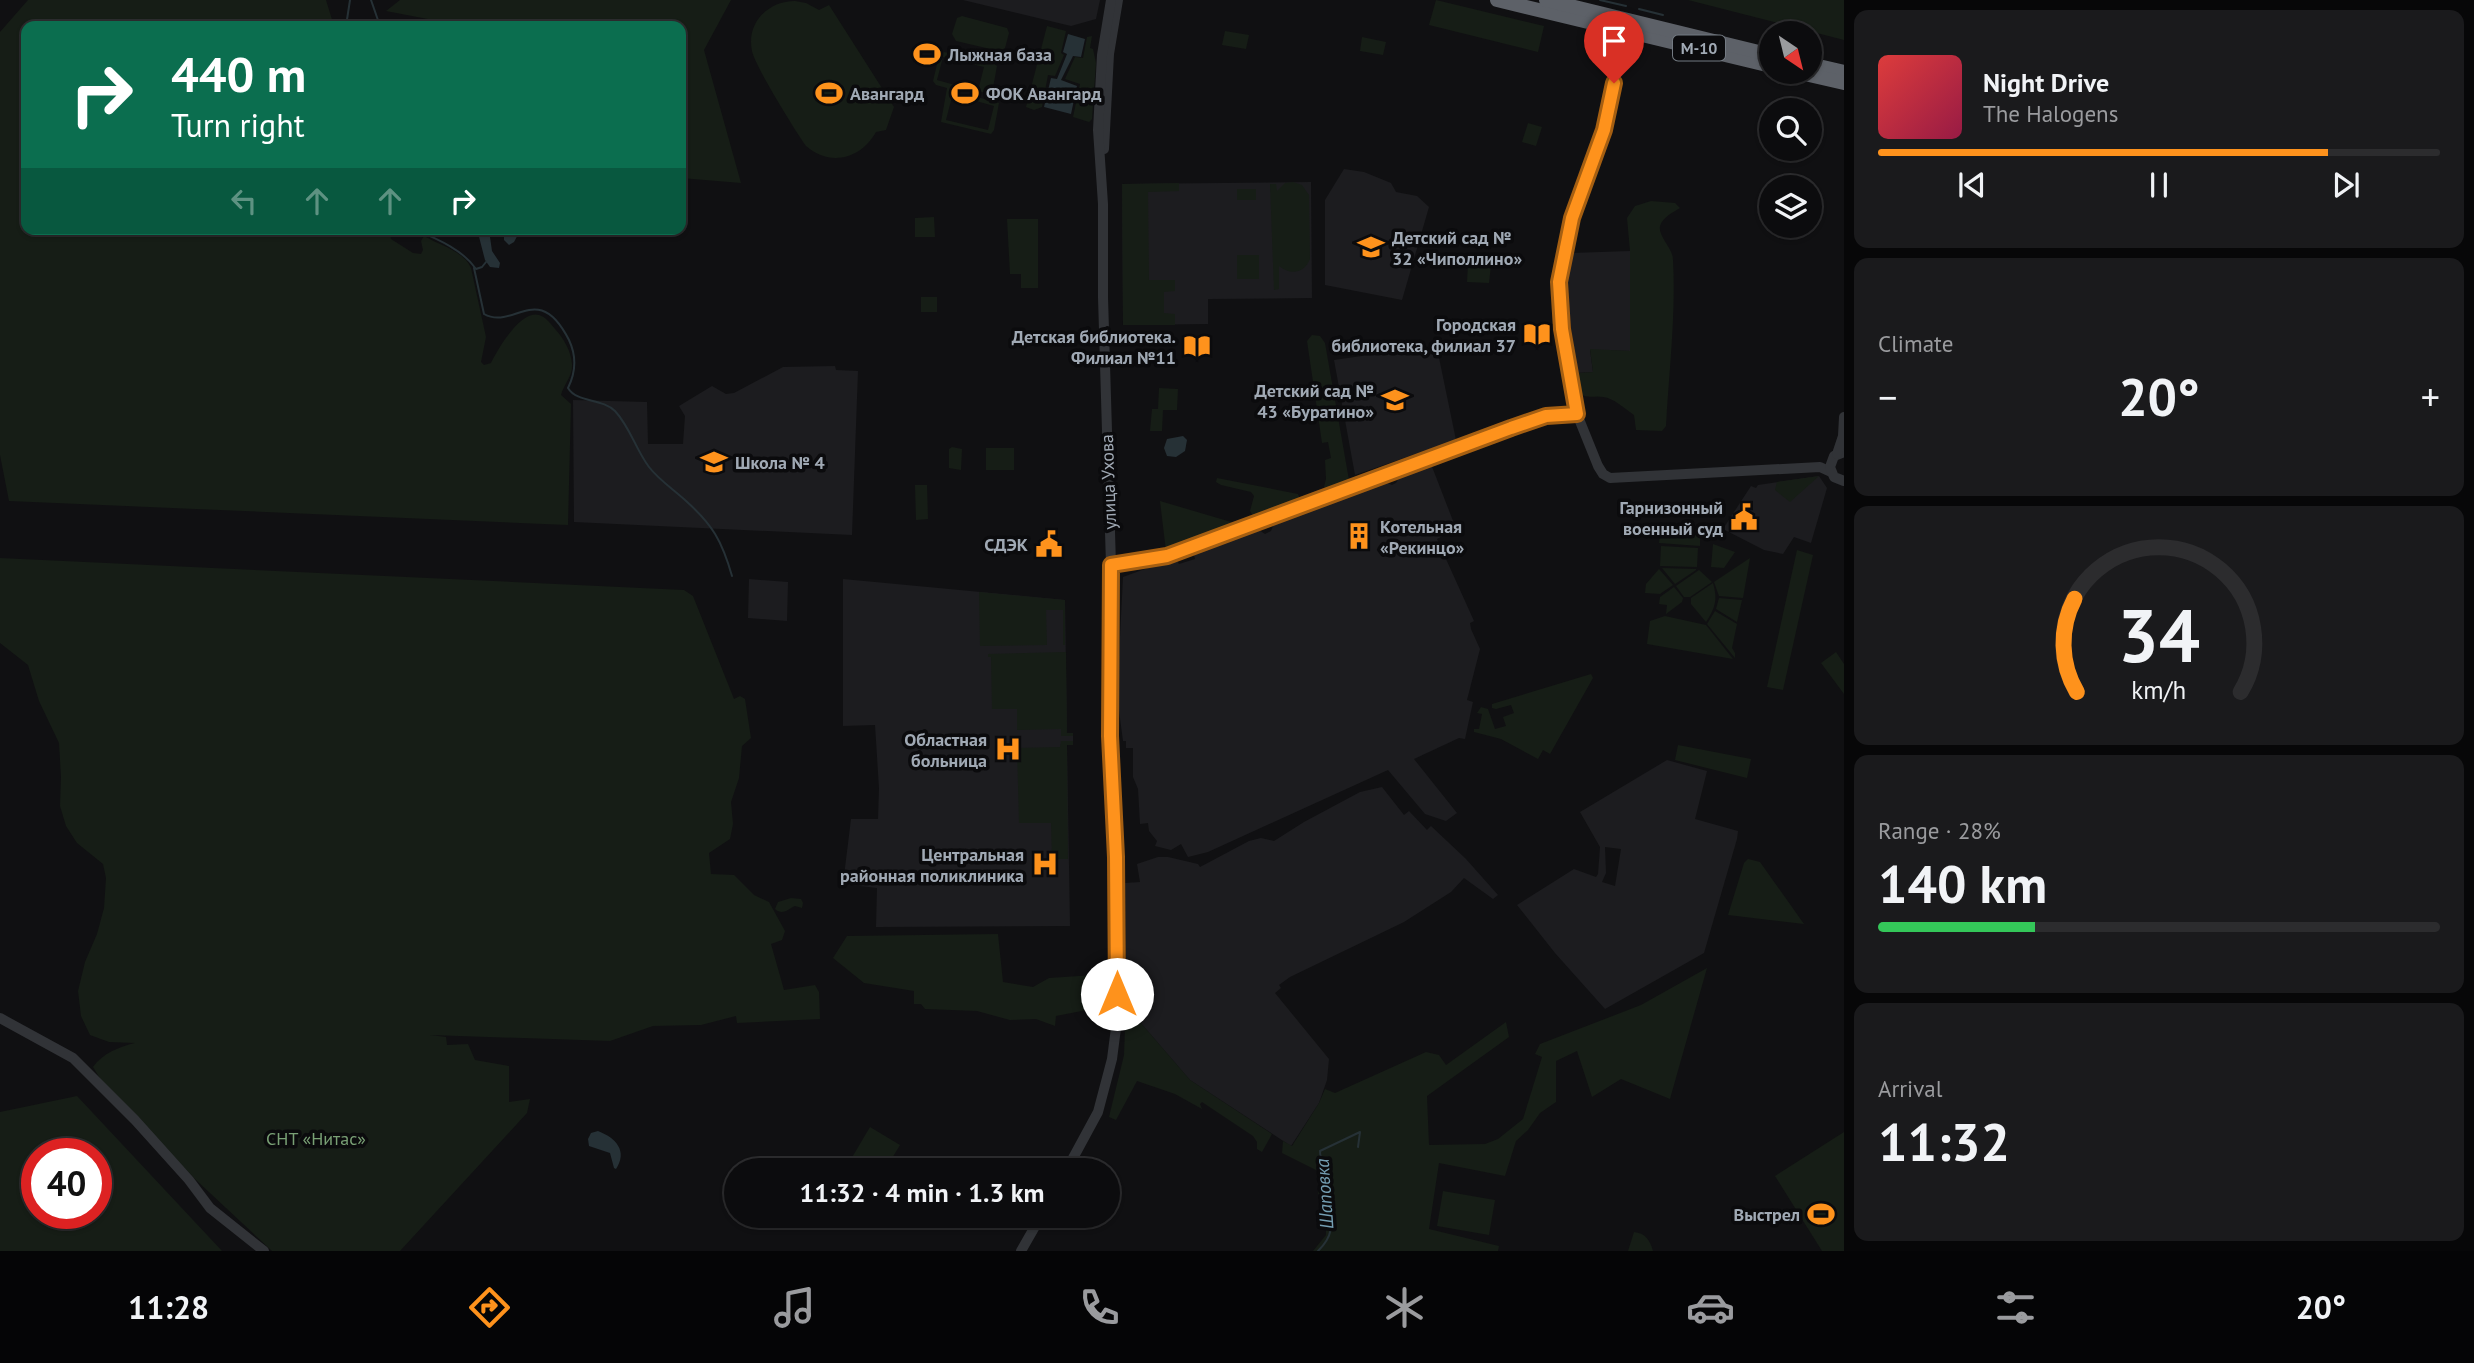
<!DOCTYPE html>
<meta charset="utf-8">
<style>
:root{--surface:#0c0c0e;--page:#1a1a1c;--text:#f1f3f6;--muted:#9a9b9e;--line:#2c2c2e;--accent:#fe921c}
body{margin:0;font-family:"PT Sans",sans-serif;background:var(--page);color:var(--text);height:100vh;display:flex;flex-direction:column;font-size:26px;white-space:nowrap}
*{box-sizing:border-box;margin:0}
p{font-size:23px;color:var(--muted)}
.icon{flex:none;width:38px;height:38px;fill:none;stroke:currentColor;stroke-width:2;stroke-linecap:round;stroke-linejoin:round}
.map{position:relative;flex:1;overflow:hidden}
.panel{display:flex;flex-direction:column;gap:10px;padding:10px;background:#070708;width:630px}
.panel>*{flex:none}
.guide{position:absolute;left:21px;top:21px;width:665px;height:214px;border-radius:14px;box-shadow:0 2px 5px #0004,0 0 0 2px var(--line);background:#0b6e4f;color:#fff;overflow:hidden}
.needle{width:46px;rotate:145deg}
.buttons{position:absolute;left:1759px;top:21px;display:grid;gap:14px}
.buttons a{display:grid;place-items:center;width:63px;height:63px;border-radius:50%;background:var(--surface);box-shadow:0 2px 5px #0004,0 0 0 2px var(--line);font-size:35px}
.speed{position:absolute;left:21px;top:1138px;display:flex;gap:14px;font-size:35px;font-weight:700;text-align:center}
.speed>*{display:grid;place-content:center;width:91px;height:91px;border-radius:50%;background:var(--surface);box-shadow:0 2px 5px #0004,0 0 0 2px var(--line);line-height:1}
.speed .limit{border:10px solid #d22;background:#fff;color:#111}
.pin{position:absolute;display:grid;place-items:center;width:60px;height:60px;color:#fff;margin:-72px -30px;border-radius:50% 50% 50% 0;rotate:-45deg;box-shadow:0 0 7px #0007}
.pin .icon{rotate:45deg}
.me{position:absolute;width:77px;margin:-38px;rotate:0deg;stroke-linejoin:round;filter:drop-shadow(0 0 5px #0008)}
.turn{display:flex;align-items:center;gap:24px;height:147px;padding:0 35px;font-size:32px}
.turn .icon{width:91px;height:91px;stroke-width:2.5}
.turn b{display:block;font-size:49px;line-height:60px}
.lanes{display:flex;align-items:center;height:66px;padding:0 35px;background:#0003;justify-content:center;gap:35px;direction:ltr}
.lanes .off{opacity:.35}
.big{font-size:52px;font-weight:600;line-height:1.1}
.panel .widget{flex:1;display:flex;flex-direction:column;justify-content:center;gap:10px;min-width:0;padding:0 24px;border-radius:14px;background:var(--page)}
.panel .dial{align-items:center;gap:0}
.dial svg{height:182px;overflow:visible;fill:none;stroke:var(--line);stroke-width:7;stroke-linecap:round;text-anchor:middle}
.dial text{fill:var(--text);stroke:none}
.song{display:flex;align-items:center;gap:21px}
.cover{width:84px;height:84px;border-radius:10px;background:linear-gradient(135deg,hsl(0 70% 55%),hsl(340 70% 35%))}
.played{height:7px;border-radius:4px;background:linear-gradient(90deg,var(--accent) 80%,var(--line) 80%)}
.keys{display:flex;justify-content:space-around;direction:ltr}
.heat{display:flex;justify-content:space-between;align-items:center;font-size:38px;direction:ltr}
.charge{height:10px;border-radius:5px;background:linear-gradient(90deg,#34c759 28%,var(--line) 0)}
.trip{position:absolute;left:724px;top:1158px;width:396px;height:70px;border-radius:35px;background:var(--surface);box-shadow:0 2px 5px #0004,0 0 0 2px var(--line);font-weight:600;line-height:70px;text-align:center}
.menu{display:flex;height:112px;justify-content:space-around;align-items:center;background:#050506;color:var(--muted)}
.menu .icon{width:49px;height:49px}
.menu .active{color:var(--accent)}
.menu b{font-size:32px;color:var(--text)}
main{display:flex;flex:1;min-height:0}
.map>svg:first-child{display:block}
</style>
<main>
<div class="map">
<svg width="1844" height="1251" viewBox="0 0 1844 1251">
<rect width="100%" height="100%" fill="#101012"/>
<g fill="#1c1c1f" fill-rule="evenodd">
<polygon points="963,0 1100,0 1096,19 1071,26"/>
<polygon points="1344,169 1364,172 1391,183 1396,192 1417,196 1429,207 1402,300 1325,285 1325,200"/>
<polygon points="1311,182 1312,298 1208,299 1208,324 1123,325 1122,184"/>
<polygon points="1630,251 1630,351 1590,350 1593,372 1578,373 1565,291 1571,253"/>
<polygon points="1425,347 1437,348 1456,440 1355,475 1334,360"/>
<polygon points="835,366 836,370 858,371 852,535 574,522 573,400 647,402 648,444 683,444 685,416 679,406 712,386 726,394 734,393 783,367"/>
<polygon points="1431,464 1455,526 1454,530 1437,539 1474,621 1470,623 1471,629 1480,649 1467,700 1473,702 1465,739 1459,738 1414,759 1457,813 1446,821 1425,814 1388,770 1208,852 1188,857 1181,844 1171,850 1155,846 1157,841 1149,831 1148,823 1140,824 1138,789 1133,777 1133,748 1126,748 1126,741 1123,741 1117,696 1123,577 1175,558 1179,564 1195,559 1193,551 1256,528 1265,534 1271,531 1275,521 1383,481 1392,485 1396,483 1401,474"/>
<polygon points="1819,476 1827,488 1811,543 1794,537 1783,554 1764,550 1723,529 1751,486 1756,488 1758,485"/>
<polygon points="749,579 788,582 787,621 748,618"/>
<polygon points="843,579 1065,600 1067,733 1073,733 1073,745 1067,745 1070,926 876,927 877,888 843,884 851,819 878,819 879,788 875,725 843,726"/>
<path d="M1667 760 1707 771 1695 819 1738 831 1737 839 1704 953 1605 1009 1555 953 1517 905 1574 869 1596 877 1598 874 1600 847 1580 812ZM1605 847 1621 849 1615 886 1602 882 1606 873Z"/>
<polygon points="1382,787 1404,815 1409,811 1427,830 1431,826 1466,859 1498,895 1493,899 1464,878 1451,892 1404,922 1290,977 1279,985 1281,988 1275,993 1329,1059 1327,1080 1319,1103 1291,1146 1190,1080 1133,1014 1126,1000 1125,883 1140,882 1137,864 1158,857 1168,857 1198,864 1200,867 1249,841 1261,838 1274,841 1304,822 1360,792"/>
</g>
<g fill="#161d16" fill-rule="evenodd">
<path d="M28 0H326L334 26H26V229H389L391 239 413 253 421 254 423 250 421 241 424 236C439 245 464 251 471 268L486 337 481 362 484 365 491 363C498 349 521 309 539 315 546 317 551 324 555 329 564 339 571 351 572 364 573 376 564 384 561 395L571 404 568 525 9 501 0 455V32Z"/>
<polygon points="400,0 731,0 704,50 741,183 681,178 681,26 464,26 386,11"/>
<polygon points="1436,0 1544,26 1538,52 1429,25"/>
<polygon points="1687,0 1844,0 1844,40 1688,0"/>
<path d="M795 1 806 3 819 10 829 5 894 107 886 130 876 132C861 159 830 167 806 146 796 132 755 66 752 51 746 23 768 1 795 1Z"/>
<polygon points="962,16 1007,28 1009,33 1005,48 999,51 956,41 952,34 957,18"/>
<polygon points="1047,26 1066,31 1061,53 1064,55 1055,76 1048,75 1042,107 1034,110 1026,107"/>
<polygon points="1225,31 1249,35 1246,49 1222,45"/>
<polygon points="1092,36 1090,48 1093,49 1096,63 1092,119 1089,122 1073,117 1080,84 1065,79 1075,57 1083,58 1087,37"/>
<polygon points="1362,37 1386,42 1383,55 1360,51"/>
<polygon points="944,52 993,63 997,66 992,93 990,94 978,91 984,67 943,57 937,80 955,85 946,120 988,130 994,106 976,101 977,97 999,103 994,130 991,134 941,122 947,88 936,85 933,81 939,56"/>
<polygon points="1528,123 1542,127 1536,146 1522,142"/>
<path d="M1293 182 1302 185 1309 195 1310 259C1304 274 1290 275 1279 266V289L1274 290 1270 184H1276L1277 191 1285 183Z"/>
<polygon points="1179,183 1179,191 1148,192 1149,280 1175,280 1175,291 1164,292 1164,313 1175,314 1175,325 1123,325 1122,184"/>
<rect x="1237" y="189" width="19" height="11"/>
<path d="M1651 201 1675 203 1680 208C1672 213 1663 217 1660 226 1658 237 1673 248 1673 260 1676 315 1669 371 1666 426L1662 431 1636 430 1634 415C1625 409 1614 398 1603 397 1594 395 1589 399 1580 394L1578 373 1593 372 1590 349 1630 351V251L1627 218 1635 206Z"/>
<polygon points="934,217 935,237 915,237 915,218"/>
<polygon points="1007,219 1038,219 1038,288 1021,288 1021,274 1010,274"/>
<rect x="1237" y="255" width="22" height="24"/>
<polygon points="1468,264 1491,265 1489,283 1467,282"/>
<rect x="921" y="297" width="16" height="15"/>
<polygon points="1312,335 1320,336 1325,343 1349,480 1328,489 1324,487 1326,479 1325,460 1331,458 1328,442 1322,443 1307,341"/>
<polygon points="1159,388 1178,389 1177,410 1163,410 1162,431 1150,431 1152,409 1158,409"/>
<polygon points="952,447 962,449 961,470 949,468 949,449"/>
<rect x="986" y="448" width="28" height="22"/>
<polygon points="1819,476 1790,502 1775,490 1777,482"/>
<polygon points="1217,478 1298,494 1300,499 1253,516 1250,511 1254,496 1251,492 1221,485 1216,482"/>
<polygon points="915,485 927,485 928,519 916,520"/>
<polygon points="1160,501 1238,524 1166,551"/>
<polygon points="1700,532 1700,546 1659,543 1660,534"/>
<polygon points="1713,544 1735,552 1724,568 1711,567"/>
<polygon points="1661,546 1698,548 1697,567 1660,566"/>
<polygon points="1797,550 1813,555 1783,690 1767,687"/>
<path d="M0 558 684 590 693 596 734 699 740 696 745 699 751 738 742 746 739 778 731 802 733 824 730 839 709 853 711 874 734 875 754 895 769 902 785 931 782 940 771 944 784 990 815 985 819 992 820 1019 737 1023 736 1016 701 1025 653 1026 610 1041 430 1035 446 1037 447 1045 468 1044 475 1060 509 1066V1102L530 1099 527 1113 400 1251H272L195 1179 101 1080 93 1067C103 1053 119 1047 135 1043L109 1042 90 1035 81 1016 78 991 85 962 97 934 104 908 106 878 103 864 77 843 66 826 60 806 61 777 59 743 39 701 28 665 0 643Z"/>
<polygon points="1750,558 1743,598 1719,596 1714,582"/>
<polygon points="1662,568 1696,569 1696,570 1675,584"/>
<polygon points="1659,569 1673,585 1660,594 1645,593 1646,584"/>
<polygon points="1699,570 1712,582 1690,597 1684,597 1676,586"/>
<path d="M1713 583C1718 600 1715 608 1706 622L1691 604V598Z"/>
<polygon points="1674,587 1683,598 1682,602 1666,614 1667,605 1659,604 1660,597"/>
<polygon points="979,592 1065,600 1065,645 1063,645 1063,610 1046,610 1047,645 980,646"/>
<polygon points="1719,598 1742,600 1737,622 1716,609"/>
<polygon points="1715,611 1737,624 1732,648 1735,653 1735,658 1707,624"/>
<polygon points="1665,616 1706,625 1733,659 1647,644 1650,621"/>
<polygon points="1066,652 1067,733 1073,733 1073,736 1061,736 1061,729 1017,730 1017,709 992,709 991,657 988,657 988,654"/>
<polygon points="1836,652 1844,664 1844,694 1821,663"/>
<polygon points="1591,674 1593,678 1550,754 1543,750 1538,759 1501,739 1474,732 1474,729 1479,729 1482,714 1477,713 1481,707 1488,709 1495,729 1506,726 1503,717 1514,713 1511,705 1496,709 1492,708 1492,704"/>
<polygon points="1061,741 1073,741 1073,745 1067,745 1068,859 1052,859 1051,823 1019,823 1017,748 1060,747"/>
<polygon points="1678,745 1751,759 1747,778 1675,760"/>
<polygon points="1748,859 1760,862 1804,924 1728,915 1744,863"/>
<path d="M791 898 801 899 803 903 802 908 795 906C788 909 783 916 775 909L778 902Z"/>
<polygon points="998,934 1003,982 1033,987 1049,978 1109,974 1092,1009 1056,1016 1055,1026 1036,1019 1010,1020 977,1011 925,1009 921,1004 914,1004 914,991 864,983 833,958 847,936"/>
<polygon points="1707,968 1670,1099 1621,1079 1592,1097 1577,1051 1556,1061 1556,1102 1540,1113 1528,1130 1516,1141 1505,1176 1439,1163 1429,1229 1499,1246 1498,1251 1313,1251 1326,1235 1326,1212 1318,1193 1320,1172 1282,1153 1283,1141 1292,1146 1319,1103 1325,1089 1335,1093 1426,1052 1439,1055 1446,1065 1506,1022 1509,1037 1427,1096 1429,1145 1485,1144 1498,1139 1523,1119 1542,1057 1535,1054 1540,1044 1641,1005"/>
<polygon points="1126,1000 1133,1014 1190,1080 1272,1134 1262,1152 1257,1149 1257,1142 1253,1136 1202,1102 1200,1104 1202,1109 1175,1094 1137,1081 1116,1120 1109,1117 1124,1055"/>
<path d="M77 1096 222 1251H0V1112ZM37 1153H96V1213H37Z"/>
<polygon points="870,1127 900,1145 886,1168 884,1171 844,1171"/>
<polygon points="1844,1132 1844,1251 1822,1251 1775,1176"/>
<polygon points="1443,1191 1495,1200 1489,1235 1437,1226"/>
<path d="M1634 1232C1645 1233 1650 1240 1653 1251H1628Z"/>
</g>
<g fill="#263136">
<polygon points="1068,34 1085,39 1081,57 1073,56 1061,80 1077,86 1071,114 1044,107 1051,78 1057,79 1067,54 1063,52"/>
<polygon points="477,229 489,230 492,251 500,263 499,268 490,267 485,260"/>
<polygon points="504,229 521,229 514,242 509,245 504,240"/>
<polygon points="1183,436 1187,440 1185,451 1176,457 1167,456 1164,448 1167,439"/>
<path d="M598 1131C616 1138 628 1151 616 1169L614 1168 610 1153 589 1146 588 1139 591 1133Z"/>
</g>
<g fill="none" stroke-linecap="round" stroke-linejoin="round">
<g stroke="#263136" stroke-width="2">
<polyline points="371,0 380,26"/>
<polyline points="1600,0 1626,6"/>
<polyline points="1639,9 1663,15"/>
<polyline points="346,26 350,0"/>
<path d="M414 229C437 239 462 249 476 269L482 267 486 262"/>
<path d="M474 268 484 314C514 331 538 279 569 340 577 357 576 372 568 388 577 403 602 398 615 411 630 427 636 450 649 467 659 480 673 489 685 500 713 525 722 541 732 576"/>
<path d="M1318 1251C1340 1229 1327 1221 1324 1195 1323 1188 1326 1181 1325 1173 1324 1166 1320 1159 1320 1151L1360 1132 1358 1147"/>
</g>
<g stroke="#313337" stroke-width="10">
<polyline points="1627,25 1606,124 1572,218 1558,288 1562,329 1577,414 1598,466 1603,474 1610,478 1820,467 1831,472"/>
<polyline points="1104,149 1109,54 1118,0"/>
<polyline points="1844,452 1834,456 1830,467 1834,477 1844,481"/>
<polyline points="1837,454 1843,436 1844,417"/>
<polyline points="1111,565 1167,556 1511,428 1546,416 1577,414"/>
<polyline points="0,1018 73,1058 135,1120 189,1180 210,1208 264,1251"/>
<polyline points="1066,1171 1098,1112 1112,1059 1116,1028 1116,857 1110,736 1111,565 1103,297 1103,204 1098,130 1102,55 1111,0"/>
<polyline points="1021,1251 1041,1216"/>
</g>
<g stroke="#5d6168" stroke-width="14">
<polyline points="1497,0 1771,66"/>
<polyline points="1546,0 1771,55"/>
<polyline points="1810,64 1844,72"/>
<polyline points="1796,72 1844,83"/>
</g>
</g>
<g fill="none" stroke-linecap="round" stroke-linejoin="round">
<defs>
<polyline id="route" points="1117,994 1116,857 1110,736 1111,565 1167,556 1511,428 1546,416 1577,414 1562,329 1559,282 1572,218 1604,130 1614,83"/>
</defs>
<use href="#route" stroke="#a55f12" stroke-width="18"/>
<use href="#route" stroke="#fe921c" stroke-width="12"/>
</g>
<defs>
<symbol id="stadium-bare" viewBox="-9 -9 18 18"><path d="M0-5a6.5 5 0 1 0 0 10a6.5 5 0 1 0 0-10ZM-3.5-1.8h7v3.6h-7Z" fill="#fe921c" stroke="#0b0b0d" stroke-width="2.5" paint-order="stroke"/></symbol>
<symbol id="school-bare" viewBox="-9 -9 18 18"><path d="M0-5L7-2L0 1L-7-2ZM-4 1L0 2.5L4 1V4Q0 6-4 4Z" fill="#fe921c" stroke="#0b0b0d" stroke-width="2.5" paint-order="stroke"/></symbol>
<symbol id="library-bare" viewBox="-9 -9 18 18"><path d="M-6-4Q-3-5.5-.7-3.5V5Q-3 3-6 4ZM6-4Q3-5.5 .7-3.5V5Q3 3 6 4Z" fill="#fe921c" stroke="#0b0b0d" stroke-width="2.5" paint-order="stroke"/></symbol>
<symbol id="civic-bare" viewBox="-9 -9 18 18"><path d="M-.6-6.5H3V-4.5H.6V-3L4-1V1h2V6H-6V1h2V-1L-.6-3ZM-1.2 2.5V6h2.4V2.5Z" fill="#fe921c" stroke="#0b0b0d" stroke-width="2.5" paint-order="stroke"/></symbol>
<symbol id="building-bare" viewBox="-9 -9 18 18"><path d="M-4-6H4V6H1V3H-1V6H-4ZM-2.5-4.3h1.7v1.8h-1.7ZM.8-4.3h1.7v1.8H.8ZM-2.5-1h1.7V.8h-1.7ZM.8-1h1.7V.8H.8Z" fill="#fe921c" stroke="#0b0b0d" stroke-width="2.5" paint-order="stroke"/></symbol>
<symbol id="hospital-bare" viewBox="-9 -9 18 18"><path d="M-5-5h3v3.5h4V-5h3V5h-3V1.5h-4V5h-3Z" fill="#fe921c" stroke="#0b0b0d" stroke-width="2.5" paint-order="stroke"/></symbol>
</defs>
<g fill-rule="evenodd">
<use href="#stadium-bare" x="908" y="35" width="38" height="38"/>
<use href="#stadium-bare" x="810" y="74" width="38" height="38"/>
<use href="#stadium-bare" x="946" y="74" width="38" height="38"/>
<use href="#school-bare" x="1352" y="228" width="38" height="38"/>
<use href="#library-bare" x="1518" y="315" width="38" height="38"/>
<use href="#library-bare" x="1178" y="327" width="38" height="38"/>
<use href="#school-bare" x="1376" y="381" width="38" height="38"/>
<use href="#school-bare" x="695" y="443" width="38" height="38"/>
<use href="#civic-bare" x="1725" y="498" width="38" height="38"/>
<use href="#building-bare" x="1340" y="517" width="38" height="38"/>
<use href="#civic-bare" x="1030" y="525" width="38" height="38"/>
<use href="#hospital-bare" x="989" y="730" width="38" height="38"/>
<use href="#hospital-bare" x="1026" y="845" width="38" height="38"/>
<use href="#stadium-bare" x="1802" y="1195" width="38" height="38"/>
</g>
<g text-anchor="middle" dominant-baseline="central" stroke-width="7" stroke-linejoin="round" paint-order="stroke">
<rect fill="#0b0b0d" stroke="#737a82" stroke-width="2" x="1673" y="35.5" width="52" height="25" rx="5"/>
<g font-size="16" font-weight="bold" fill="#a0a9b4">
<text x="1699" y="48">М-10</text>
</g>
<g font-size="18" font-weight="bold" fill="#a0a9b4" stroke="#0b0b0d" text-anchor="end">
<text x="948" y="54" text-anchor="start">Лыжная база</text>
<text x="850" y="93" text-anchor="start">Авангард</text>
<text x="986" y="93" text-anchor="start">ФОК Авангард</text>
<text x="1392" y="237" text-anchor="start">Детский сад №<tspan x="1392" dy="21">32 «Чиполлино»</tspan></text>
<text x="1516" y="324">Городская<tspan x="1516" dy="21">библиотека, филиал 37</tspan></text>
<text x="1176" y="336">Детская библиотека.<tspan x="1176" dy="21">Филиал №11</tspan></text>
<text x="1374" y="390">Детский сад №<tspan x="1374" dy="21">43 «Буратино»</tspan></text>
<text x="735" y="462" text-anchor="start">Школа № 4</text>
<text x="1723" y="507">Гарнизонный<tspan x="1723" dy="21">военный суд</tspan></text>
<text x="1380" y="526" text-anchor="start">Котельная<tspan x="1380" dy="21">«Рекинцо»</tspan></text>
<text x="1028" y="544">СДЭК</text>
<text x="987" y="739">Областная<tspan x="987" dy="21">больница</tspan></text>
<text x="1024" y="854">Центральная<tspan x="1024" dy="21">районная поликлиника</tspan></text>
<text x="1800" y="1214">Выстрел</text>
</g>
<g font-size="18" fill="#a0a9b4" stroke="#0b0b0d">
<text transform="translate(1108 482) rotate(-92)">улица Ухова</text>
</g>
<g font-size="18" fill="#79a075" stroke="#0b0b0d">
<text x="316" y="1138">СНТ «Нитас»</text>
</g>
<g font-size="19" font-style="italic" fill="#749eb2" stroke="#0b0b0d">
<text transform="translate(1324 1194) rotate(-94)">Шаповка</text>
</g>
</g>
</svg>
<div class="buttons">
<a><svg class="needle" viewBox="-14 -14 28 28"><path d="M0-13l5 13h-10z" fill="#e53935"/><path d="M0 13l5-13h-10z" fill="#9a9b9e"/></svg></a>
<a><svg class="icon" aria-label="search" viewBox="0 0 24 24"><circle cx="10" cy="10" r="6"/><path d="M15 15l6 6"/></svg></a>
<a><svg class="icon" aria-label="layers" viewBox="0 0 24 24"><path d="M12 4l9 5-9 5-9-5zM3 14l9 5 9-5"/></svg></a>
</div>
<div class="speed"><div class="limit">40</div></div>
<div class="pin" style="left:1614px;top:83px;background:#d93025"><svg class="icon" aria-label="arrive" viewBox="0 0 24 24"><path d="M6 21V4h12l-3 4 3 4H6"/></svg></div>
<svg class="me" style="left:1117px;top:994px" viewBox="-20 -20 40 40"><circle r="19" fill="#fff"/><path d="M0-13L10 11 0 6-10 11z" fill="#fe921c"/></svg>
<div class="trip">11:32 · 4 min · 1.3 km</div>
<div class="guide">
<div class="turn"><svg class="icon" aria-label="right" viewBox="0 0 24 24"><path d="M7 20v-9h11M14 6l5 5-5 5"/></svg><div><b>440 m</b>Turn right</div></div>
<div class="lanes"><svg class="icon off" aria-label="left" viewBox="0 0 24 24"><path d="M17 20v-9H6M10 6l-5 5 5 5"/></svg><svg class="icon off" aria-label="ahead" viewBox="0 0 24 24"><path d="M12 20V5M6 11l6-6 6 6"/></svg><svg class="icon off" aria-label="ahead" viewBox="0 0 24 24"><path d="M12 20V5M6 11l6-6 6 6"/></svg><svg class="icon" aria-label="right" viewBox="0 0 24 24"><path d="M7 20v-9h11M14 6l5 5-5 5"/></svg></div>
</div>
</div>
<section class="panel">
<div class="widget">
<div class="song"><i class="cover"></i><div><b>Night Drive</b><p>The Halogens</p></div></div>
<div class="played"></div>
<div class="keys"><svg class="icon" aria-label="previous" viewBox="0 0 24 24"><path d="M18 5L8 12l10 7zM5 5v14"/></svg><svg class="icon" aria-label="pause" viewBox="0 0 24 24"><path d="M8 5v14M16 5v14"/></svg><svg class="icon" aria-label="next" viewBox="0 0 24 24"><path d="M6 5l10 7-10 7zM19 5v14"/></svg></div>
</div>
<div class="widget"><p>Climate</p>
<div class="heat"><a>−</a><b class="big">20°</b><a>+</a></div>
</div>
<div class="widget dial"><svg viewBox="0 0 100 80">
<path d="M14 69A42 42 0 1 1 86 69"/>
<path d="M14 69A42 42 0 0 1 13 28" stroke="#fe921c"/>
<text x="50" y="56" font-size="32" font-weight="700">34</text>
<text x="50" y="72" font-size="11">km/h</text>
</svg></div>
<div class="widget"><p>Range · 28%</p><b class="big">140 km</b><div class="charge"></div></div>
<div class="widget"><p>Arrival</p><b class="big">11:32</b></div>
</section>
</main>
<nav class="menu">
<b>11:28</b>
<svg class="icon active" aria-label="directions" viewBox="0 0 24 24"><path d="M12 3l9 9-9 9-9-9zM9 14v-3h6M13 9l2 2-2 2"/></svg>
<svg class="icon" aria-label="music" viewBox="0 0 24 24"><path d="M9 18V5l10-2v13"/><circle cx="6" cy="18" r="3"/><circle cx="16" cy="16" r="3"/></svg>
<svg class="icon" aria-label="phone" viewBox="0 0 24 24"><path d="M5 4h4l2 5-3 2q2 4 5 5l2-3 5 2v4C11 20 4 13 5 4z"/></svg>
<svg class="icon" aria-label="climate" viewBox="0 0 24 24"><path d="M12 3v18M4 7l16 10M4 17L20 7"/></svg>
<svg class="icon" aria-label="car" viewBox="0 0 24 24"><path d="M5 17H2v-5l4-1 3-4h7l3 4 3 1v5h-3M9 17h6M6 11h13"/><circle cx="7" cy="17" r="2"/><circle cx="17" cy="17" r="2"/></svg>
<svg class="icon" aria-label="filters" viewBox="0 0 24 24"><path d="M4 7h16M4 17h16"/><circle cx="9" cy="7" r="2"/><circle cx="15" cy="17" r="2"/></svg>
<b>20°</b>
</nav>
